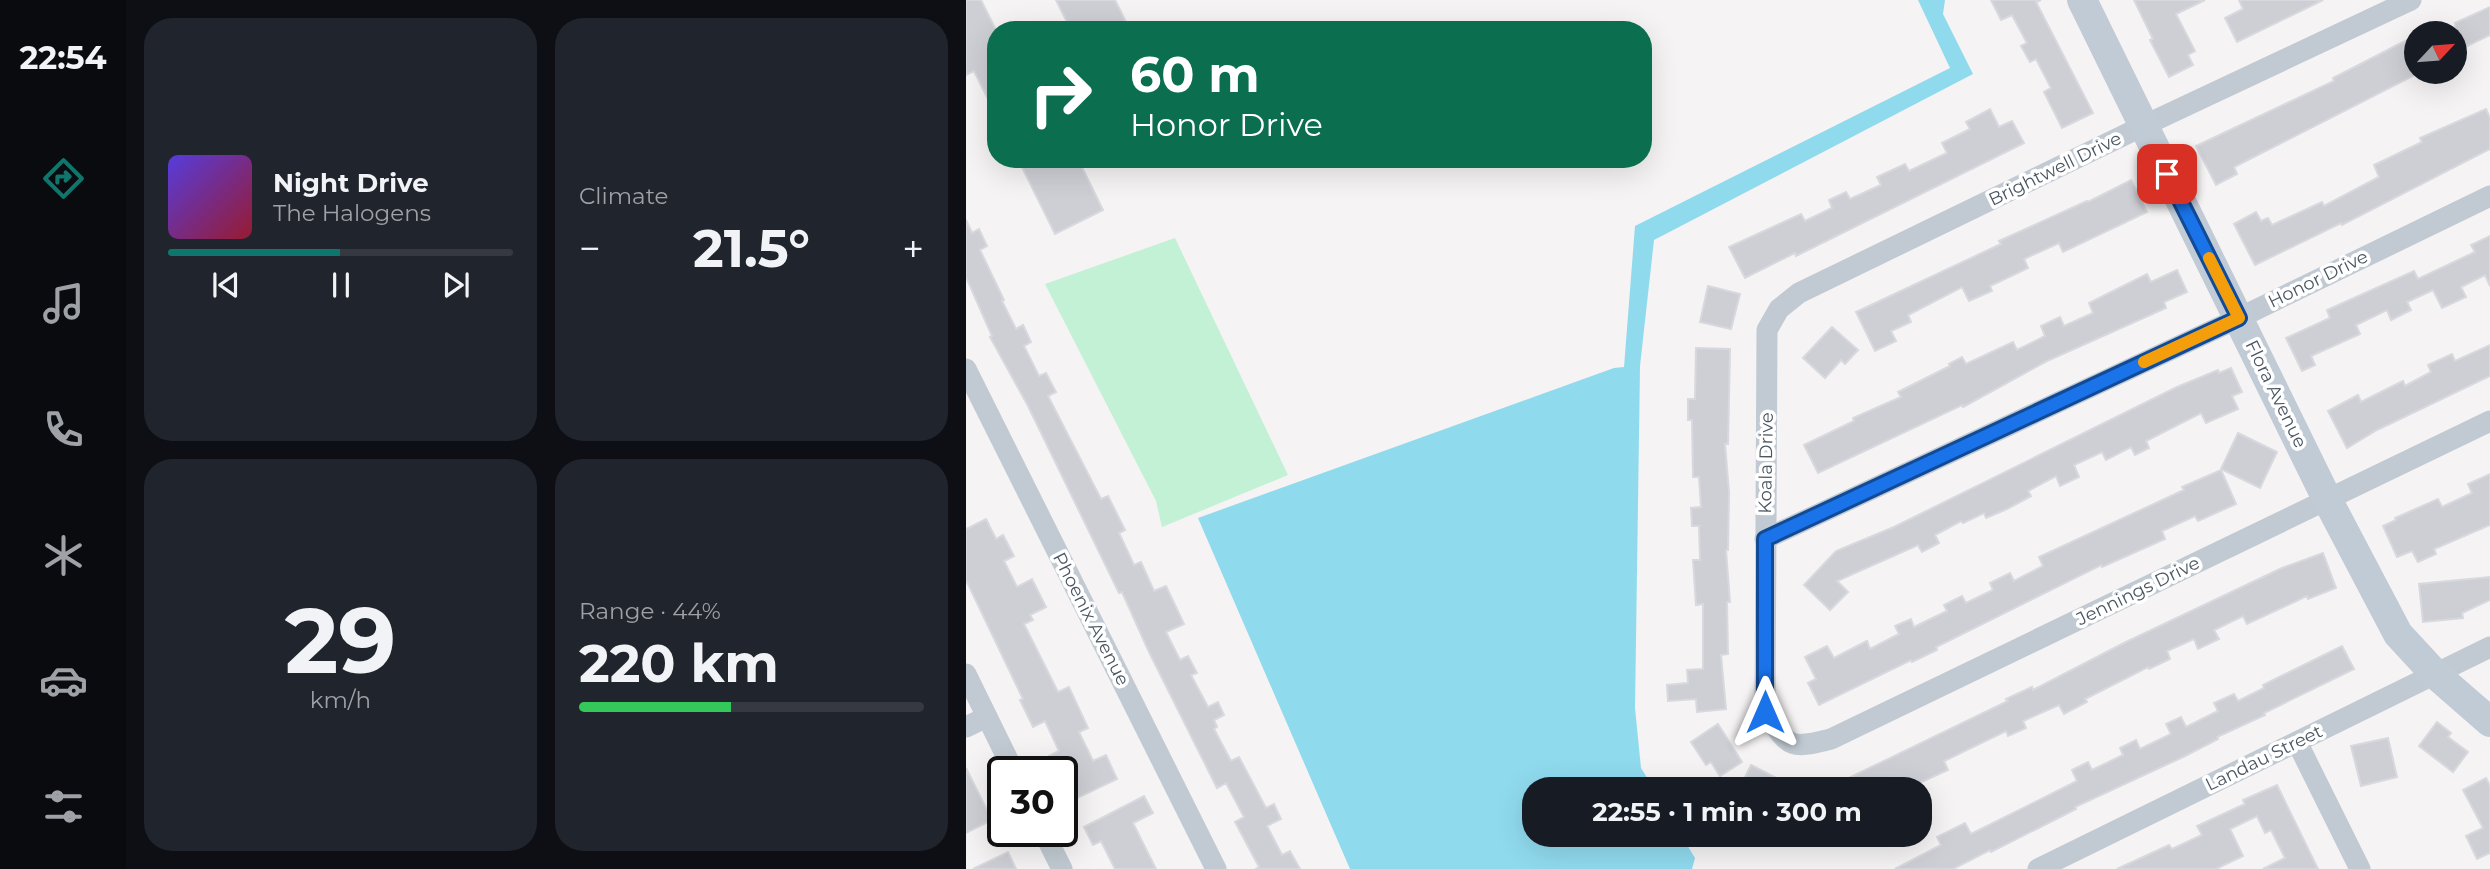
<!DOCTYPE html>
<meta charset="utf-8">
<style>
:root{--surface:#171b24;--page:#20242c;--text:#f1f3f6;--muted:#9ea1a6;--line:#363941;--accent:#0f766e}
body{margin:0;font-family:Montserrat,sans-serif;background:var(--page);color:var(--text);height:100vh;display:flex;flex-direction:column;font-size:26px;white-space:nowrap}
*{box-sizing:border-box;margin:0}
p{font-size:23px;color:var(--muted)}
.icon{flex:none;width:38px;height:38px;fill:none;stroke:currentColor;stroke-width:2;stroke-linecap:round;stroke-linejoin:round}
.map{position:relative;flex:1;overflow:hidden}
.side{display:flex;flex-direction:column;gap:18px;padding:18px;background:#0d0f14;width:840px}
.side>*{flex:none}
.hud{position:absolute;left:21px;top:21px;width:665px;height:147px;border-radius:28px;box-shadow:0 7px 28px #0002;background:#0b6e4f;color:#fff;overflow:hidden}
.needle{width:46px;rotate:64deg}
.fabs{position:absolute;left:1438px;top:21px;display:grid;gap:14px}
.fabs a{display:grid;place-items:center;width:63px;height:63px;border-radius:50%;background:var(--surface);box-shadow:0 7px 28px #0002;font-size:35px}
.speed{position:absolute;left:21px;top:756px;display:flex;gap:14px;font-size:35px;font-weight:700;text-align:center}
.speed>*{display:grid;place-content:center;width:91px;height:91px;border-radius:50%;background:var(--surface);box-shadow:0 7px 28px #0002;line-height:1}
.speed .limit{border:4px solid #111;border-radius:10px;background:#fff;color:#111}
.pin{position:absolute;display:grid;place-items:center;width:60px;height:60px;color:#fff;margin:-30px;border-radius:14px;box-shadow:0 4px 10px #0006}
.me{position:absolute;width:77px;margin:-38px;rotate:0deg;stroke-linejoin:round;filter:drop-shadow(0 0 5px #0008)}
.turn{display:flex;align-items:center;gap:24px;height:147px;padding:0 28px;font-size:32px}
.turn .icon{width:91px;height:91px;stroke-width:2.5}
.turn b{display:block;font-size:49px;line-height:60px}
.big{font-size:52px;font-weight:700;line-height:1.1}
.side .card{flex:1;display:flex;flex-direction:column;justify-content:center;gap:10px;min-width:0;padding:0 24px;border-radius:28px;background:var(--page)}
.side .dial{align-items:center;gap:0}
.dial b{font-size:91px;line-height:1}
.song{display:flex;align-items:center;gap:21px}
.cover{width:84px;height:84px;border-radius:10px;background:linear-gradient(135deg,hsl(250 70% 55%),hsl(350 70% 35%))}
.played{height:7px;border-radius:4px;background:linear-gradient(90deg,var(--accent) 50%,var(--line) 50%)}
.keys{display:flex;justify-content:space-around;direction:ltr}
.heat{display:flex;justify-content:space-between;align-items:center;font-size:38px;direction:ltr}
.charge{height:10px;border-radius:5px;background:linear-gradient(90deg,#34c759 44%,var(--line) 0)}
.side .tiles{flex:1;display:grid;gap:18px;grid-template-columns:repeat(2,1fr)}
.trip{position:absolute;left:556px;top:777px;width:410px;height:70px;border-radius:28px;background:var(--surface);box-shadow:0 7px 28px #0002;font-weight:700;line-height:70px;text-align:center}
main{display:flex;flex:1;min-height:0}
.menu{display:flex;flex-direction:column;width:126px;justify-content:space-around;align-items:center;background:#090b0e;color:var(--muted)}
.menu .icon{width:49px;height:49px}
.menu .selected{color:var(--accent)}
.menu b{font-size:32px;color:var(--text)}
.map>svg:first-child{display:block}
</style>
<main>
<nav class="menu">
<b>22:54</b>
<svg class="icon selected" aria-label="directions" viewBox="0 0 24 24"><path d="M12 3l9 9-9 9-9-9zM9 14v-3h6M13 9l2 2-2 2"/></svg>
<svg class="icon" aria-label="music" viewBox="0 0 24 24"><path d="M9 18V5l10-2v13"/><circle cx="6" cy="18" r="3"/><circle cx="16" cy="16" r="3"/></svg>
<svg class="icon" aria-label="phone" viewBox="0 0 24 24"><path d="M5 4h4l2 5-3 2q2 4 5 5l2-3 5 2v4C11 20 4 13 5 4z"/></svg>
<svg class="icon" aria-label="climate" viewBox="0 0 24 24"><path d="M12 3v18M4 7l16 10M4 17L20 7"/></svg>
<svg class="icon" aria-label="car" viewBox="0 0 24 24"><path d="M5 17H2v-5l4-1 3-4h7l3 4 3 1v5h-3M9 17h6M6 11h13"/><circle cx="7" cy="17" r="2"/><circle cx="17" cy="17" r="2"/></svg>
<svg class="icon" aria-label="filters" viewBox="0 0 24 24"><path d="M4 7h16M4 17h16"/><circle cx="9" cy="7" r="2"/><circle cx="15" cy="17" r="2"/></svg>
</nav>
<section class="side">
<div class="tiles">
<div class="card">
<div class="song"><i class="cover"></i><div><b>Night Drive</b><p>The Halogens</p></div></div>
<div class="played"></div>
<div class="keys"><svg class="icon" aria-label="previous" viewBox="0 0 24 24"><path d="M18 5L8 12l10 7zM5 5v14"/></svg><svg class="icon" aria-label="pause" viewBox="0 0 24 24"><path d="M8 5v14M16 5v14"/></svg><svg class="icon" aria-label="next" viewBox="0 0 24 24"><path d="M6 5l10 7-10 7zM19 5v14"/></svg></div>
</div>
<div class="card"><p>Climate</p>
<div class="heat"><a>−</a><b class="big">21.5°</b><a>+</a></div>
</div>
<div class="card dial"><b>29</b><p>km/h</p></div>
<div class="card"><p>Range · 44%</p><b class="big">220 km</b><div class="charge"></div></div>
</div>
</section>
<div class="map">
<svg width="1524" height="869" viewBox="0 0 1524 869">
<rect width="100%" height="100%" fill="#f5f3f3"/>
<polygon fill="#c3f1d5" points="209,238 322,475 196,527 190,501 79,284"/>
<polygon fill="#90daee" points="952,0 979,0 977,14 1007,74 688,240 674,366 669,708 675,768 688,789 569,789 569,835 715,835 729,858 726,869 384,869 232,518 648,368 658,367 669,226 984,68"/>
<g fill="#cdcfd5" stroke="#d7d9de" stroke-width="2">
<polygon points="0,0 15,0 30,30 30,115 8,71 0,75"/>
<polygon points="90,0 149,0 164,30 105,30"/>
<polygon points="1025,0 1075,0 1070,2 1127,113 1096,128 1078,92 1085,88 1070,59 1064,62 1055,46 1061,43 1046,15 1035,20"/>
<polygon points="1168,0 1239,0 1210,14 1229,51 1222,55 1227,65 1203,77 1184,40 1187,39"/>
<polygon points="1273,0 1357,0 1271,42 1259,18 1277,9"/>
<polygon points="1524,7 1524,35 1489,52 1489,23"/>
<polygon points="1451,35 1451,74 1268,167 1271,174 1250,185 1230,146 1368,81 1367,78"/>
<polygon points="1024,109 1033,127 1046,121 1058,143 830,256 829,253 779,278 763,247 835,214 839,221 866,208 863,200 880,192 884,199 915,185 911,177 939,164 943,171 981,153 976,143 1004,129 1000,122"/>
<polygon points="1520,109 1524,118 1524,149 1376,225 1375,223 1289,265 1268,224 1290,212 1295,221 1302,218 1306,225 1356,202 1358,206 1413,177 1408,165 1456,142 1454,138"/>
<polygon points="52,159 112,159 137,210 89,234"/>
<polygon points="1165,180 1181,212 1097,252 1093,243 1058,259 1062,268 1024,286 1026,291 1003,301 996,287 942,315 945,322 925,331 930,341 909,351 890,312 1035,244 1033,241 1121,201 1122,202"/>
<polygon points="0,220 6,233 13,229 21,246 14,250 38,300 36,301 50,329 57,325 65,342 58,346 73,376 80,373 90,392 82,396 135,499 142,496 159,530 153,533 168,565 175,562 188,591 200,586 218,624 200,632 214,660 222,656 231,673 225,675 242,707 252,702 258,715 248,720 251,727 248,729 265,761 273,757 300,808 308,804 315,819 301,826 316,855 324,851 334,869 290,869 293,867 269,822 278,817 260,783 251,788 183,652 156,592 153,593 62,406 24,337 26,336 0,277"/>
<polygon points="1524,236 1524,286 1519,275 1495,287 1500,297 1476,308 1467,290 1441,302 1445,310 1425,320 1421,310 1390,325 1394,334 1345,356 1349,365 1336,371 1320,338 1364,318 1361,310 1448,271 1452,279 1509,252 1505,245"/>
<polygon points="1211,270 1221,292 1198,302 1200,308 1081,361 997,407 996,405 852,473 838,445 888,421 887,418 935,397 932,392 984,366 983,364 996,357 1000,364 1047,342 1051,350 1079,336 1075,326 1094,317 1098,326 1127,313 1123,303 1181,274 1185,282"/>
<polygon points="742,286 774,294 765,329 734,322"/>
<polygon points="866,327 892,350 879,364 875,360 859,378 837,358"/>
<polygon points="1524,345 1524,376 1411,430 1381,448 1362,411 1392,395 1395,402 1437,381 1439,386 1465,372 1462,365 1486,354 1489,361"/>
<polygon points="730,348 764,349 762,444 759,444 763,492 762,550 760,550 764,602 761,602 762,654 755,655 760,709 731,712 730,699 702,701 701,685 722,683 721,670 737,669 737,604 730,605 727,560 734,560 733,526 726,526 725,508 735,507 733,477 727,477 726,420 722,420 722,399 729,399"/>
<polygon points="1265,368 1276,392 1266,396 1272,409 1240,423 1235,413 1180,441 1183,448 1169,455 1165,447 1140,460 1136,452 1108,465 1113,477 1094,486 1090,476 1062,491 1065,496 1041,509 1020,518 1018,513 997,523 995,521 969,535 973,543 956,552 952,545 871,581 882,592 864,610 838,585 870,551 928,527 1211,387 1252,370 1253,373"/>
<polygon points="1272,433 1311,452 1294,488 1255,469"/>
<polygon points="1255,470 1270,504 1232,521 1229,516 1196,531 1199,539 1136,567 1135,565 970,647 971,650 946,662 945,660 853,705 842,683 850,679 839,657 861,646 868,658 901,641 904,649 933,634 929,626 945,619 948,627 981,611 978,605 996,596 1000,603 1027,590 1024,583 1044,573 1048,581 1077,566 1073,557 1218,490 1216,487"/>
<polygon points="1524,474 1524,525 1468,549 1470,554 1452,562 1446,551 1431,557 1417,526 1430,520 1429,518 1472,499 1476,507 1506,493 1502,484"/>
<polygon points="20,519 30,539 37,535 48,556 38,561 51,587 66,579 80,607 64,615 67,620 58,624 92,692 103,687 122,728 113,732 127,761 140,755 151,779 105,801 96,783 96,772 91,772 83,756 93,751 79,721 67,727 54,700 57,699 0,580 0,529"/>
<polygon points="1357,553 1370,588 1342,599 1341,596 1281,624 1277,616 1248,630 1253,639 1232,649 1228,639 1201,651 1204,659 1183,669 1182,667 1119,699 1121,702 1098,714 1093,705 1057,721 1060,728 1042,736 1040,731 978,761 982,770 940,789 860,789 1042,701 1040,699 1066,687 1067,690 1158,643 1316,568"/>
<polygon points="1524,577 1524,600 1496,613 1497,618 1457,622 1453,584"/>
<polygon points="1376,646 1388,669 1298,713 1299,715 1251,737 1252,739 1217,757 1109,807 1110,809 1025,852 1024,850 987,869 929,869 975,845 971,837 999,823 1005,834 1111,781 1106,770 1122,762 1126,770 1157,755 1154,748 1170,740 1174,749 1205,734 1200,724 1215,717 1220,727 1252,711 1248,703 1268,694 1272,701 1298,688 1297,685"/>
<polygon points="1471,722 1485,733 1482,737 1502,752 1487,772 1453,746"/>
<polygon points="752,724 776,762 754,776 745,762 740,765 725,742"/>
<polygon points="1422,738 1431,777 1395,786 1385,746"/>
<polygon points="785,765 832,789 773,789"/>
<polygon points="0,768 26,820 0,833"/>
<polygon points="1520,778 1524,786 1524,853 1511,859 1500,836 1517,828 1497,790"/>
<polygon points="1311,785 1352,869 1297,869 1319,858 1305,830 1299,833 1291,816 1264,829 1277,856 1250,869 1151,869 1203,845 1206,849 1236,835 1231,826 1279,804 1277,800"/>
<polygon points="178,796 187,813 167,823 190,869 149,869 135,841 127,845 118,827"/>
<polygon points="42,852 50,869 7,869"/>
</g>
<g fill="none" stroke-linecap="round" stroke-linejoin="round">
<g stroke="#c1cad2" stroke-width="21">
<path d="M1445 0 1177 126 833 293 813 309 801 330 799 712C824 747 822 750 865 739L1524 421"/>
<polyline points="0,369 250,869"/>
<polyline points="799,539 1273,318 1524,196"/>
<polyline points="0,674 48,772"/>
<polyline points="0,727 21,717"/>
<polyline points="1331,742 1394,869"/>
<polyline points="77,831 96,869"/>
<polyline points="1072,869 1524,647"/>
</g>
<polyline stroke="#c1cbd6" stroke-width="30" points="1116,0 1361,499 1432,634 1469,674 1524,722"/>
</g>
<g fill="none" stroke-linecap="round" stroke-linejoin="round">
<defs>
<polyline id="route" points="799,712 799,539 1273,318 1201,174"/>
</defs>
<use href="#route" stroke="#114b97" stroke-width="18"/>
<use href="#route" stroke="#1a73e8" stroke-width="12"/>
<polyline stroke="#f59e0b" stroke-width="12" points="1178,362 1273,318 1243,258"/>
</g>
<g text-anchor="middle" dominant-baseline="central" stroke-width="7" stroke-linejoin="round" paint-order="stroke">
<g font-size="18" fill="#4a5661" stroke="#fff">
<text transform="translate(1089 169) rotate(-26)">Brightwell Drive</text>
<text transform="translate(1352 279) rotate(-26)">Honor Drive</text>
<text transform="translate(1310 394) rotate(64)">Flora Avenue</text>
<text transform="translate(800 463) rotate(-89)">Koala Drive</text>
<text transform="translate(1172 591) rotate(-26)">Jennings Drive</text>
<text transform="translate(125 619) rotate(63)">Phoenix Avenue</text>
<text transform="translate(1298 758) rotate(-26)">Landau Street</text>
</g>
</g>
</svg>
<div class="fabs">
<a><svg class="needle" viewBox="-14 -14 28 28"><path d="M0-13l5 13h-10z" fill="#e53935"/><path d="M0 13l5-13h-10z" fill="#9ea1a6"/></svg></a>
</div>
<div class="speed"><div class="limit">30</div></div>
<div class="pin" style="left:1201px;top:174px;background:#d93025"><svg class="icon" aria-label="arrive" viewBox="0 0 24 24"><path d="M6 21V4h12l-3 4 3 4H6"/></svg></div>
<svg class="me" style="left:799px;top:712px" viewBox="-20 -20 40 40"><path d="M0-17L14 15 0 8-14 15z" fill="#1a73e8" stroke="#fff" stroke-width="4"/></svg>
<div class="trip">22:55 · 1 min · 300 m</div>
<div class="hud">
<div class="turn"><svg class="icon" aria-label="right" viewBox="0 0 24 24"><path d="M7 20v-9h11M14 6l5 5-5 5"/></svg><div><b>60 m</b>Honor Drive</div></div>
</div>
</div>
</main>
